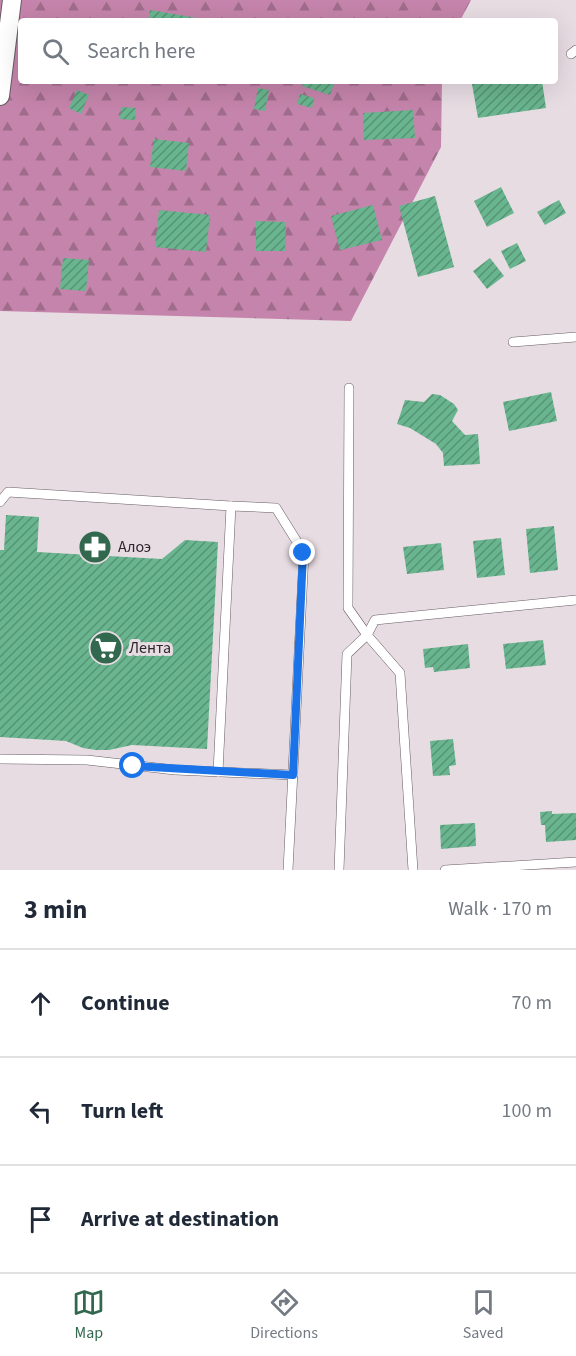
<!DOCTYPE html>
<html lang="en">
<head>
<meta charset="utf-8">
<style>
  body { margin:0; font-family:"Source Sans 3",sans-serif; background:#f2f2f3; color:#1f2937 }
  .stop { position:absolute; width:18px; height:18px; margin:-14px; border:4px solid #1a73e8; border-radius:50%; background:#fff }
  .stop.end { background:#1a73e8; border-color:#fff; box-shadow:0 2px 6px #0008 }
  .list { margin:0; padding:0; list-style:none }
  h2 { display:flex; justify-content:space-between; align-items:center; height:78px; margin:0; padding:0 24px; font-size:26px }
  h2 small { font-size:20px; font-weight:400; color:#747a83 }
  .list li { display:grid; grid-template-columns:39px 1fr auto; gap:18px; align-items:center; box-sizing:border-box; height:108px; padding:0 24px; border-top:2px solid #e0e1e3 }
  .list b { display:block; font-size:22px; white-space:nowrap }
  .list em { font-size:20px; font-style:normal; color:#747a83 }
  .icon { flex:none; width:33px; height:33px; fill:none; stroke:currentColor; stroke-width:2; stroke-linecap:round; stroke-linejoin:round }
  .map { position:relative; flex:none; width:576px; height:870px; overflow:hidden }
  .search { position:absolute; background:#fff; box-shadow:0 6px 24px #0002; left:18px; right:18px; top:18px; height:66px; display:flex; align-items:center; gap:15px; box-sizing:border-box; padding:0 21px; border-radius:6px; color:#747a83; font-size:22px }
  .sheet { height:402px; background:#fff }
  nav { display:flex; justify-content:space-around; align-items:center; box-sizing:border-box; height:84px; border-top:2px solid #e0e1e3; background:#fff; font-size:16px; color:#747a83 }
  nav a { display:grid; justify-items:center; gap:3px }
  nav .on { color:#32684e }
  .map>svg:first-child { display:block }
  .forest { fill:url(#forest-firs) }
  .building { fill:url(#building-hatch) }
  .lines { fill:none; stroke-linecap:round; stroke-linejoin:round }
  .lane-casing { stroke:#675c62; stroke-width:10 }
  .street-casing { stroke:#675c62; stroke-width:20 }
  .lane { stroke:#fff; stroke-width:9 }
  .street { stroke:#fff; stroke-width:18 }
  .route { stroke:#1a73e8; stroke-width:8 }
  .labels { text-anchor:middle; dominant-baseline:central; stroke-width:6; stroke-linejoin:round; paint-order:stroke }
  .poi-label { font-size:16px; fill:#2c272a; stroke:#e8dce3; text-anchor:start }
</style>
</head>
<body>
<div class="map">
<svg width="576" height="870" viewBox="0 0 576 870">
  <defs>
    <pattern id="forest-firs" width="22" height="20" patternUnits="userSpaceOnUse" patternTransform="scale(1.5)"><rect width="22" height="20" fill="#c584ab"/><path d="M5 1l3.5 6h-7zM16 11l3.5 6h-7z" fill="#a06c8b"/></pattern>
    <pattern id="building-hatch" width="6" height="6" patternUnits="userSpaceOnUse" patternTransform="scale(1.5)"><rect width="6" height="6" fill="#69b58f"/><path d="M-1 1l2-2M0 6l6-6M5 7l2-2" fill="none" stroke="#579375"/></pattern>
  </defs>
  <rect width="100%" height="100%" fill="#e8dce3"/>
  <path class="forest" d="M0,0H471L460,21H21V81H442L441,147L351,321L0,311Z"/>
  <g class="building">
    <path d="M150,10L203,19V21H148Z"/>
    <path d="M304,81H335L330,95L302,86Z"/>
    <path d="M493,81H542L546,108L478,118L472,84Z"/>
    <path d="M258,88L269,90L265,111L254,109Z"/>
    <path d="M77,90L89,95L81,114L69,108Z"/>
    <path d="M300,94L314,98L312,108L297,104Z"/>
    <path d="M121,107L136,108L135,120L120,119Z"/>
    <path d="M413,110L415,138L364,140L363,113Z"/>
    <path d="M154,139L189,143L186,171L150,167Z"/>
    <path d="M501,187L514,213L487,227L474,201Z"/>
    <path d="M435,196L454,267L418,277L399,206Z"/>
    <path d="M559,200L566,213L545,225L537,212Z"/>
    <path d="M373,205L382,240L340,250L331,216Z"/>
    <path d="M159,210L210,215L206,252L155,247Z"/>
    <path d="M256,221L286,222L285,251H256Z"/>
    <path d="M517,243L526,261L510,269L501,251Z"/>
    <path d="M63,258L89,260L86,291L60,289Z"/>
    <path d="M490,258L504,276L487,289L473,271Z"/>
    <path d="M551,392L557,421L509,431L503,402Z"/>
    <path d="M432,394L440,395L454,404L458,410L452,421L465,435L478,434L480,464L444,466L443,453L436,444L410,428L397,424L405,400L424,402Z"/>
    <path d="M6,515L39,517L37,552L162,559L185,540L218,542L207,749L132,745L109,750H96L83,748L66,741L0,737V550H4Z"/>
    <path d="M554,526L558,570L530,573L526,529Z"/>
    <path d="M501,538L505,575L477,578L473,541Z"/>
    <path d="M441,543L444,570L407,574L403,547Z"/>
    <path d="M543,640L546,665L506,669L503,644Z"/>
    <path d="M468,644L470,668L434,672L433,667L425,668L423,649Z"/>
    <path d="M453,739L456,765L449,766L450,775L433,776L430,741Z"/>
    <path d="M552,811V814L576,813V840L546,842L545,825H541L540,812Z"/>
    <path d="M475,823L476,846L441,849L440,825Z"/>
  </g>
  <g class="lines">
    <defs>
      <g id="lane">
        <path d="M571,54L576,50"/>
        <path d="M513,342L576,337"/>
        <path d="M0,502L8,492L231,506"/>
        <path d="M0,759L87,760L175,770L293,775"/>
        <path d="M218,772L231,506L276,508L304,553L288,870"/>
        <path d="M339,870L347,654L367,635L348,608L349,388"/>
        <path d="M413,870L400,673L367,635L375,620L576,600"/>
        <path d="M445,870L576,862"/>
      </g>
      <path id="street" d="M0,96L12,0"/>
    </defs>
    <use href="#lane" class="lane-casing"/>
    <use href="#street" class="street-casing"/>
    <use href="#lane" class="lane"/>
    <use href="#street" class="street"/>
  </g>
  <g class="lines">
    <path class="route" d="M133,766L293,775L303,553"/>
  </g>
  <defs>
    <symbol id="pharmacy-disc" viewBox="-11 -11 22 22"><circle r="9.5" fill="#32684e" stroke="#e8dce3"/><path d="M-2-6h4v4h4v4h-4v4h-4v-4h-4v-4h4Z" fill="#fff"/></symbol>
    <symbol id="supermarket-disc" viewBox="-11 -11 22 22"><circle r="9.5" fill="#32684e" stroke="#e8dce3"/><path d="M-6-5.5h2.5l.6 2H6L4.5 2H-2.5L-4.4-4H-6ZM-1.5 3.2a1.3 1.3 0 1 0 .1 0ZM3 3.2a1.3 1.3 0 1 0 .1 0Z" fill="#fff"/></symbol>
  </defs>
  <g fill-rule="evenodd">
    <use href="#pharmacy-disc" x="76" y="528" width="38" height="38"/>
    <use href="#supermarket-disc" x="87" y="629" width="38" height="38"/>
  </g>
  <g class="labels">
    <g class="poi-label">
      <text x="118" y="547">Алоэ</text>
      <text x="129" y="648">Лента</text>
    </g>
  </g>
</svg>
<div class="stop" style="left:133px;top:766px"></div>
<div class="stop end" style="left:303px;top:553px"></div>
<div class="search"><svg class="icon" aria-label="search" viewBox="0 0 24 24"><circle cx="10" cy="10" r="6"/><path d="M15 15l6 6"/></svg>Search here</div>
</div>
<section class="sheet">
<h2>3 min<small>Walk · 170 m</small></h2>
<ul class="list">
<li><svg class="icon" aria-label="ahead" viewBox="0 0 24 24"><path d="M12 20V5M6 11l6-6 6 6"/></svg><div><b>Continue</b></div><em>70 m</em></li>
<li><svg class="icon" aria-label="left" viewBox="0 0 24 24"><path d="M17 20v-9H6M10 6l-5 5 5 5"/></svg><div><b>Turn left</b></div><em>100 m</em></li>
<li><svg class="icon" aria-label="arrive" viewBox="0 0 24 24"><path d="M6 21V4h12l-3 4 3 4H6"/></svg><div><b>Arrive at destination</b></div></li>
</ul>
</section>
<nav>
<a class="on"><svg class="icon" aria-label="map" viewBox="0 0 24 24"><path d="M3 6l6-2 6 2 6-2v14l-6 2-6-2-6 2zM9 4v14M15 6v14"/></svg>Map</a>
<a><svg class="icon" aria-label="directions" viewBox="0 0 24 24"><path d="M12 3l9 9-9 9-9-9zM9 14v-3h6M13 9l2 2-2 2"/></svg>Directions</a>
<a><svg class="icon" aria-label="saved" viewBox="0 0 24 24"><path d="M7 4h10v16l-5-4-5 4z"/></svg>Saved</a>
</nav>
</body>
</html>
